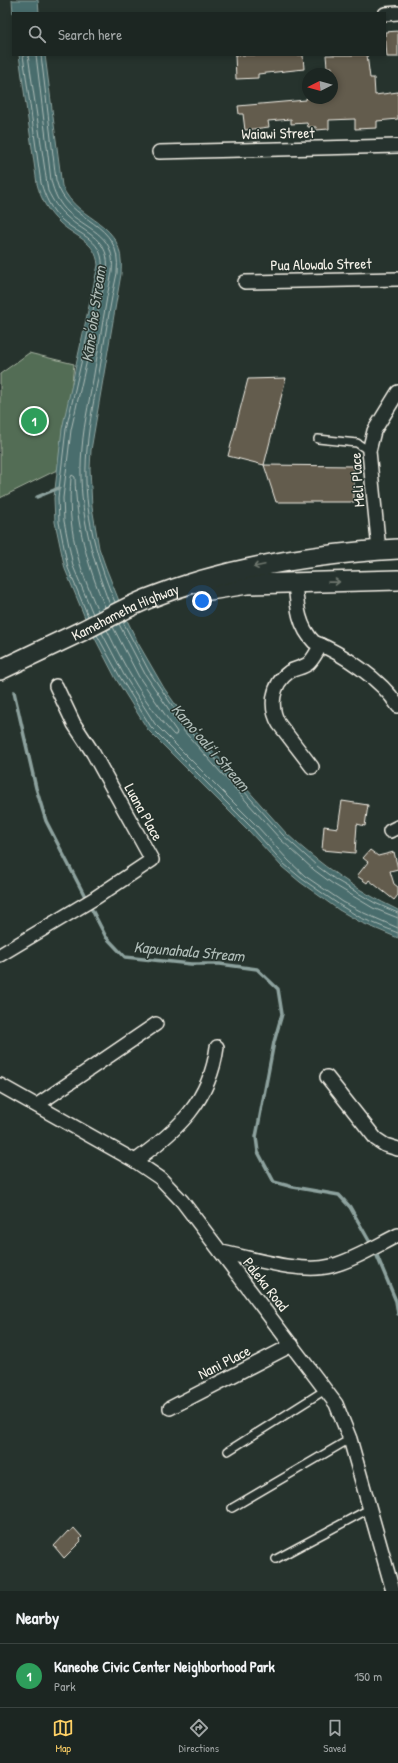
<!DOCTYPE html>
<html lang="en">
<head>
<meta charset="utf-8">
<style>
  body { margin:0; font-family:"Patrick Hand",sans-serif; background:#252e2a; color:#f1f3f6 }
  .compass { position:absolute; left:302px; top:68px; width:36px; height:36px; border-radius:50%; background:#1c2622; box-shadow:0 2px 6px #0003; rotate:264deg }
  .you { position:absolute; left:202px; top:601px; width:14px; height:14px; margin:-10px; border:3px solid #fff; border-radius:50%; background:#1a73e8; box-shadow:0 0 0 6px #1a73e833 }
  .badge { display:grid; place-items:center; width:26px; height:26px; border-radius:50%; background:#ffd166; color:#fff; font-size:13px; font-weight:700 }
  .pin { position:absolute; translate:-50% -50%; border:2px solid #fff; box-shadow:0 1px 4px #0006 }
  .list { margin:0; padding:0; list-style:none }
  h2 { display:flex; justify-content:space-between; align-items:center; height:52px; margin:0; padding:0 16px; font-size:17px }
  h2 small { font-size:13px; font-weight:400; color:#a0a5a5 }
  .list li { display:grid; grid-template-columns:26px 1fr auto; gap:12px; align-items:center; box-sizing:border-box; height:64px; padding:0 16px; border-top:1px solid #3a4340 }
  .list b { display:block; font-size:15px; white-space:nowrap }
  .list p { margin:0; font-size:13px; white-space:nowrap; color:#a0a5a5 }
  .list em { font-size:13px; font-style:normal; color:#a0a5a5 }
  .icon { flex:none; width:22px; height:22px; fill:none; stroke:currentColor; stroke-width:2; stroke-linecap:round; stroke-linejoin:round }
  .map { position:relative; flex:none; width:398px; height:1591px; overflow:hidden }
  .search { position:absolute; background:#1c2622; box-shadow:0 2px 6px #0003; left:12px; right:12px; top:12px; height:44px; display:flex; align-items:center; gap:10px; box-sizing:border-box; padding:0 14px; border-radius:0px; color:#a0a5a5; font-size:15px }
  .sheet { height:116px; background:#1c2622 }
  nav { display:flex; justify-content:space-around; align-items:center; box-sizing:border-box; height:56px; border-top:1px solid #3a4340; background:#1c2622; font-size:11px; color:#a0a5a5 }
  nav a { display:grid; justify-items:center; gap:2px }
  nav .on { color:#ffd166 }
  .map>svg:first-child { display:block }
  .green { fill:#526d54; stroke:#a3af9e }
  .water { fill:#486d6d; stroke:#8da29e }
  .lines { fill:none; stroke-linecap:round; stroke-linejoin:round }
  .shore { stroke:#afbcb7; stroke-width:1 }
  .stream { stroke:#8da29e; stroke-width:3.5 }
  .building { fill:#645c4d; stroke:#f4f1e8 }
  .lane-casing { stroke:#f4f1e8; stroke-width:10 }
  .street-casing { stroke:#f4f1e8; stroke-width:16 }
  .secondary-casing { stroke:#f4f1e8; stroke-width:22 }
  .lane { stroke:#26332d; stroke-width:7 }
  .street { stroke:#26332d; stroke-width:13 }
  .secondary { stroke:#26332d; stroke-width:19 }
  .oneway { stroke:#6e766e }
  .labels { text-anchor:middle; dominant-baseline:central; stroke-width:3; stroke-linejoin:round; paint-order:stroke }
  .street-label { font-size:15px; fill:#f4f1e8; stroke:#26332d }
  .water-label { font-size:16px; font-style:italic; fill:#afbcb7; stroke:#26332d }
</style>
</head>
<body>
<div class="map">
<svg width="398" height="1591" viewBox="0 0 398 1591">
  <rect width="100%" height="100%" fill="#26332d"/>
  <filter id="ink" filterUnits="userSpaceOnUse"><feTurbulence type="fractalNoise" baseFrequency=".025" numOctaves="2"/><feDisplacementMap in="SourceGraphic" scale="8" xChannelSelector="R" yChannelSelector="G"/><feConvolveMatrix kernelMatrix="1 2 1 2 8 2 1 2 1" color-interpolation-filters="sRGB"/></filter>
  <g filter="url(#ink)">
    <path class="green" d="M29,353L74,364L63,467L0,498V374Z"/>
    <g class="water">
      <path d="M12,0H38L39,13H13Z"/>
      <path d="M19,55H45L62,186C79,225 126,218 121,274L91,450L90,469L92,507L99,548L106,568L125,616L138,643L164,688L189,724L286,833C320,865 356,890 398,910V938L360,922L339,910L300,882L282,867L249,831L148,730L116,679L88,625L65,569L55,522L54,498L62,429L98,265C96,241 75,237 60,223C48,212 41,199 37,184Z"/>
    </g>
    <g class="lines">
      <g class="shore">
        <path d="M23,55L41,183C45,197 51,210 62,220C81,237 105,239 102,271L66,429L58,498L59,522L68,568L88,616"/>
        <path d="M28,55L48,191C53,201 58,209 66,216C86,235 111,238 107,272L71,430L63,498L64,521L73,566L93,614"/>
        <path d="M36,55L51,180C54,193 59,204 69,213C92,232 116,236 112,272C105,303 101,336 95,368C91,394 84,421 82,448C77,503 90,554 110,605"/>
        <path d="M41,55L56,180C68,226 123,218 117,273C110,304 105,337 100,368C95,395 89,422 87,449C82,503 94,553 115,602"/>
        <path d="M98,611C77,563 67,529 71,477L72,475L75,477C76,523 87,565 105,607"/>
        <path d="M123,622L149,671L186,726L283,835L317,866L336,880L375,903L398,913"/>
        <path d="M119,624L145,674L182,729L280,839L314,870L333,884L373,908L398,918"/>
        <path d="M107,630C125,667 145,705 174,735H176L177,732L139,677L113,627"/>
        <path d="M102,633L124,675L155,724L256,825L288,860L305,876L343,902L364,913L398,928"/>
        <path d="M97,635L120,677L151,727L252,828L284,864L302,879L341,906L361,918L398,933"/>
      </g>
      <g class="stream">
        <path d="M37,497L59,488"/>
        <path d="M14,692L36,788L46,821L106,937L125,957L191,964H220L257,969L278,989L282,1014L274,1042L256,1137L258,1152L274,1182L293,1187L339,1195L350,1207L372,1246"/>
        <path d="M375,1251L396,1301L398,1314"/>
      </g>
    </g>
    <g class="building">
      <path d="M398,31V57H387L385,32Z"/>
      <path d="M235,55H303L304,69L258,74V78L236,79Z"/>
      <path d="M326,55H367L370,78H374L375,95L398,92V119L377,121V128L355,129V119L329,120V129L316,130V127H308L307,123L291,124V119L268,121L269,127L245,130L243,114H239L238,106L306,100V98H332V67H327Z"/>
      <path d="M286,378L264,465L228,456L248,379Z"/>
      <path d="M264,465L354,466V502H276Z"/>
      <path d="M342,801L368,805L365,826L357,824L355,853L322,850L324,826L338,828Z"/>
      <path d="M370,850L378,856L394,852L398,869L390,871L394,884L398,887V895L394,900L369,880L367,883L357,876L368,862L363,858Z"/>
      <path d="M74,1528L82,1537L80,1539L81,1541L64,1558L54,1546L68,1531L69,1532Z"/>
    </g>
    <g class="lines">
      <defs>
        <g id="lane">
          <path d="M318,439L357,443L369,451"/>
          <path d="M228,1451L325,1390"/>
          <path d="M232,1508L350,1439"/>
          <path d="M276,1559L369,1509"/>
        </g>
        <g id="street">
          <path d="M385,14L398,13"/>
          <path d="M159,152L398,146"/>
          <path d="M245,282L398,279"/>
          <path d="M379,550L369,451L374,431L398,392"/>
          <path d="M295,583C297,605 298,626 314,642C342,653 382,680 398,706"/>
          <path d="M312,767L279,724C269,707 272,684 289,672C295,668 303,668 309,663C314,658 317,651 321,645"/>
          <path d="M390,831L398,827"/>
          <path d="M0,955L95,898L152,860L93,753L74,724L56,686"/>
          <path d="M327,1077L376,1139L385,1145L398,1149"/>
          <path d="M0,1085L135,1161L160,1178L182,1201L336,1404L350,1439L393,1591"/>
          <path d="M37,1105L156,1024"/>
          <path d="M135,1161C178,1130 210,1101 217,1047"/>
          <path d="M221,1252C252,1258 300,1274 331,1266C354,1260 376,1246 398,1235"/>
          <path d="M170,1408L292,1345"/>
        </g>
        <g id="secondary">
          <path d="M210,590L247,584L398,580"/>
          <path id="s1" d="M0,670C27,657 55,644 82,631C104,620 125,608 147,599C227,567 313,554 398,549"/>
        </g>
      </defs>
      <use href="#lane" class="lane-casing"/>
      <use href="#street" class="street-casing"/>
      <use href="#secondary" class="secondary-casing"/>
      <use href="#lane" class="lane"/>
      <use href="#street" class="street"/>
      <use href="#secondary" class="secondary"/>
    </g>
    <defs><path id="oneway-shaft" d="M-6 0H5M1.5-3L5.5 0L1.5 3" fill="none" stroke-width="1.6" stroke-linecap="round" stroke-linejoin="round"/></defs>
    <g class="oneway">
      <use href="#oneway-shaft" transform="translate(259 566) rotate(168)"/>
      <use href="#oneway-shaft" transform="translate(334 582) rotate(-1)"/>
    </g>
  </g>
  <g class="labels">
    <g class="street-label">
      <text transform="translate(278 133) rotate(-1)">Waiawi Street</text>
      <text transform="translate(321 264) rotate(-1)">Pua Alowalo Street</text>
      <text transform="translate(357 480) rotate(-94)">Meli Place</text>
      <text stroke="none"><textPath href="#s1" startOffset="138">Kamehameha Highway</textPath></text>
      <text transform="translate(144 812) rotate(61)">Luana Place</text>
      <text transform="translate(266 1284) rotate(52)">Paleka Road</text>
      <text transform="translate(224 1362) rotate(-27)">Nani Place</text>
    </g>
    <g class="water-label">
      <text transform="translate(93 314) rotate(-82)">Kāne'ohe Stream</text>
      <text transform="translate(211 747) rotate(49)">Kamoʻoaliʻi Stream</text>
      <text transform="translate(189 951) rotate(5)">Kapunahala Stream</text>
    </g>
  </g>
</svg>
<svg class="compass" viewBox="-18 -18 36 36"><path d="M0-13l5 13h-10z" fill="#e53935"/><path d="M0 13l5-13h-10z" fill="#a0a5a5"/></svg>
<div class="you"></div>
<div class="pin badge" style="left:34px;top:421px;background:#2e9e5b">1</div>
<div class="search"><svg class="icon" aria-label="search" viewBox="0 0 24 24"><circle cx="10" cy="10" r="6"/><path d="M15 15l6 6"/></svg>Search here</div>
</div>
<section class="sheet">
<h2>Nearby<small></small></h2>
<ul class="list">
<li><span class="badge" style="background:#2e9e5b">1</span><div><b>Kaneohe Civic Center Neighborhood Park</b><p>Park</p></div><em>150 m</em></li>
</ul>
</section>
<nav>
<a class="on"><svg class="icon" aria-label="map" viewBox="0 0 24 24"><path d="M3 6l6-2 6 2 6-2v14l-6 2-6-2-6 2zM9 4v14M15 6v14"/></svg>Map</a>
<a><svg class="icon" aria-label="directions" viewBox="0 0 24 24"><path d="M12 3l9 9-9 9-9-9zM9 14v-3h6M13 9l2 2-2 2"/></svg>Directions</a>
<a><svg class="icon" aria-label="saved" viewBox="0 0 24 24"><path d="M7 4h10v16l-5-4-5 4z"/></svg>Saved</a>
</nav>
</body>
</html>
